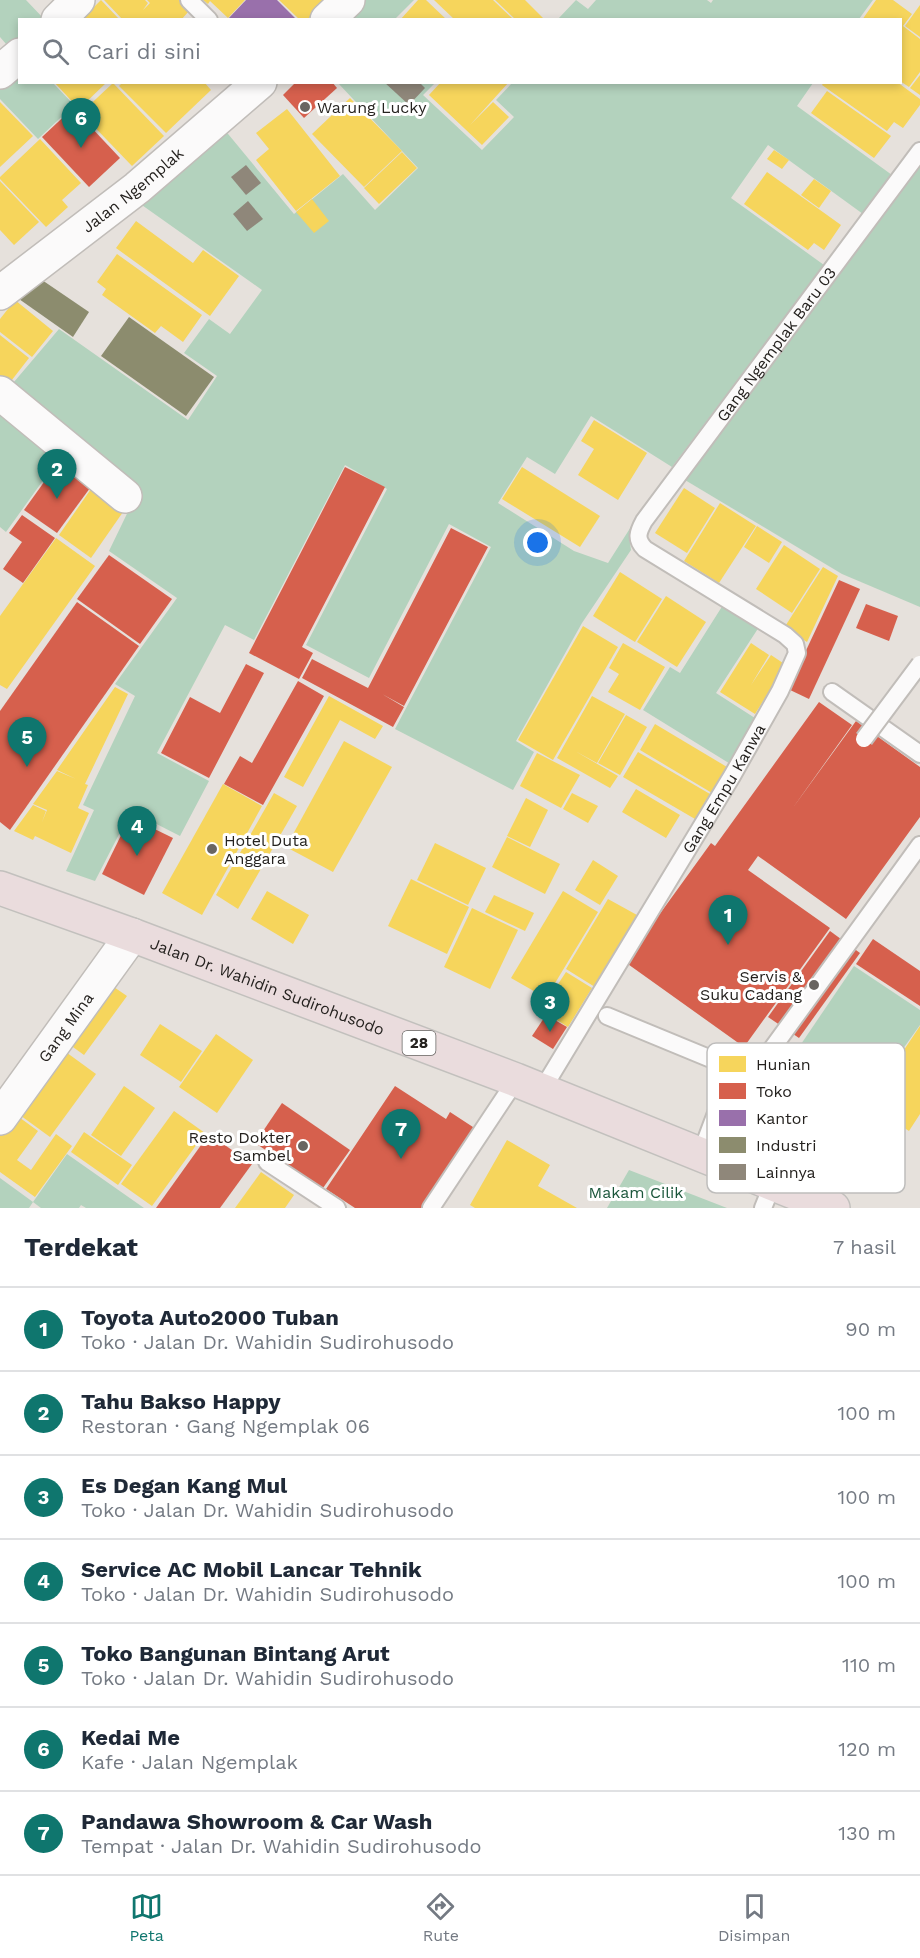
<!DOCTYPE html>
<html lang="id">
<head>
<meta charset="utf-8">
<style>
  body { margin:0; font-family:"Work Sans",sans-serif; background:#f2f2f3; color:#1f2937 }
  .you { position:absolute; left:538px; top:543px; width:21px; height:21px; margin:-15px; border:4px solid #fff; border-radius:50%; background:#1a73e8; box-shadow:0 0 0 9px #1a73e833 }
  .badge { display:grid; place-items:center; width:39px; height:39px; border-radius:50%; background:#0f766e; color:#fff; font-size:20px; font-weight:700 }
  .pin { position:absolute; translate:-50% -50px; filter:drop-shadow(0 2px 3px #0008) }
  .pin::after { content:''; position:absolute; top:32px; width:21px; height:18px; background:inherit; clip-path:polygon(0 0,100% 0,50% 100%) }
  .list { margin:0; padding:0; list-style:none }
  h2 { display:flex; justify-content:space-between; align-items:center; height:78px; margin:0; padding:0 24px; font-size:26px }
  h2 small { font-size:20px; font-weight:400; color:#747a83 }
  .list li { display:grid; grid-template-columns:39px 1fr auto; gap:18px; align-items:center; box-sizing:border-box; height:84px; padding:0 24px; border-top:2px solid #e0e1e3 }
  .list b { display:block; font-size:22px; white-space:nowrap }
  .list p { margin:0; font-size:20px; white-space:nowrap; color:#747a83 }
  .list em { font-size:20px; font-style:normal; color:#747a83 }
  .icon { flex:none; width:33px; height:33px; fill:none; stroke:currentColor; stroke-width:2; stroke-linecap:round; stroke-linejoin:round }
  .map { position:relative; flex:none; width:920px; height:1208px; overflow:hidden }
  .search { position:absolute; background:#fff; box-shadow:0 3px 9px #0003; left:18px; right:18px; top:18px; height:66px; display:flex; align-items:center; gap:15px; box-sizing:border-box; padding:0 21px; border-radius:0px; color:#747a83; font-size:22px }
  .sheet { height:666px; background:#fff }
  nav { display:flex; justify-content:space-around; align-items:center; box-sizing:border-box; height:84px; border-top:2px solid #e0e1e3; background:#fff; font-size:16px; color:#747a83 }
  nav a { display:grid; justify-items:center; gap:3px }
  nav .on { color:#0f766e }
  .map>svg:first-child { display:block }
  .green { fill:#b3d2bd }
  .homes { fill:#f6d55c }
  .shops { fill:#d6604d }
  .offices { fill:#9970ab }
  .industry { fill:#8c8c6e }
  .building { fill:#8f877a }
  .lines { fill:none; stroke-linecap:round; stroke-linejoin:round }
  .lane-casing { stroke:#c1bdb9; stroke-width:20 }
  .street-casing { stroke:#c1bdb9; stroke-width:36 }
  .highway-casing { stroke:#c2c0bd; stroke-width:36 }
  .lane { stroke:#fbfafa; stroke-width:16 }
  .street { stroke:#fbfafa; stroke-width:33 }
  .highway { stroke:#eadcdd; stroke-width:33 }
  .lane-bridge-casing { stroke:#c1bdb9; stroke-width:20; stroke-linecap:butt }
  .lane-bridge { stroke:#fbfafa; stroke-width:16 }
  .poi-dot { fill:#696561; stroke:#fff; stroke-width:2 }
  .labels { text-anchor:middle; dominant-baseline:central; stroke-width:6; stroke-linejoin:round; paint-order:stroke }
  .shield { fill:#fff; stroke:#666462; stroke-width:1.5 }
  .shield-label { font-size:15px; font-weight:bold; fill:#25221f }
  .poi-label { font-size:16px; fill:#25221f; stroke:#fff; text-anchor:start }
  .street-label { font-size:16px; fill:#25221f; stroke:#fff }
  .park-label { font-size:16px; fill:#1b563b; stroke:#fff }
  .key { fill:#fff; stroke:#bebdbc; stroke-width:1.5 }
  .key-label { font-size:16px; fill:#25221f }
</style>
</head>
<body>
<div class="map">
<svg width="920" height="1208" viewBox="0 0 920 1208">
  <rect width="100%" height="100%" fill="#e6e1dc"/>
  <g class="green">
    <path d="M0,0H26L44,19L20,20L19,46L13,52L0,37Z"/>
    <path d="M364,0H414L395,19L344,20Z"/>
    <path d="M576,0L588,9L596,0H707L711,3L713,0H873L859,19H558Z"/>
    <path d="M19,70L20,82L53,83L74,105L38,139L0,99V88Z"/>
    <path d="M338,83H435L423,95L482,150L514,117L496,100L512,83H813L797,106L892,175L863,214L768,145L731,198L824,265L672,467L591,416L555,474L527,457L498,503L574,551L608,563L634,522L629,536L631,550L582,623L516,741L534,752L513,790L395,729L491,547L449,524L369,678L306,645L387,489L345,465L254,640L225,625L157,753L209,781L180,836L131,811L95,881L66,871L94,810L83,805L135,696L115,684L177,598L109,551L137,493L8,389L59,329L188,420L217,376L184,353L209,319L230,334L262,290L139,203L224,129L294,214L343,174L375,210L418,168Z"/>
    <path d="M920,167V607L842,574L685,480Z"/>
    <path d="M0,403L62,454L6,532L0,527Z"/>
    <path d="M723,605L759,627L716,693L758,720L732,765L643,710L670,667L680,673Z"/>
    <path d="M854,966L920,1010V1025L865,1102L795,1053Z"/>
    <path d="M67,1154L144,1208H86L81,1205L79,1208H41L33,1202L29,1208H0V1178L33,1202Z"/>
    <path d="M629,1170L727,1208H607Z"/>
  </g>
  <g class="homes">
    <path d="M101,0L120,20H81Z"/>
    <path d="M104,0H145L148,3L143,10L150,3L147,0H179L189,11L181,20H123Z"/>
    <path d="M203,0H245L228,18L210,1L208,4Z"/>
    <path d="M279,0H325L307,20H300Z"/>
    <path d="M418,0H426L447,20H400Z"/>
    <path d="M434,0H493L514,20H455Z"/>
    <path d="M495,0H525L545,20H516Z"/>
    <path d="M876,0H893L912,14L903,26L920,39V72L909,87L900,81V20H862Z"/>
    <path d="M920,5V37L905,26Z"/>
    <path d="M920,75V95L910,88Z"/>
    <path d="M54,82H107L79,109Z"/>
    <path d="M123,82H204L211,90L166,133L119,86Z"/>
    <path d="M441,82H509L470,125L493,102L509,117L482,145L429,95Z"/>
    <path d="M824,82H897L920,99V105L903,128L894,122L887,131L822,85Z"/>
    <path d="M113,83L164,136L132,166L81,113Z"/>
    <path d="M827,91L891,136L874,158L811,113Z"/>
    <path d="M350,98L402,151L364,187L312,134Z"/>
    <path d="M0,102L33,136L0,167Z"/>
    <path d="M287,109L340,176L296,211L256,160L269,149L256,133Z"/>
    <path d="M40,139L81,183L62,200L68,207L46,227L0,179V177Z"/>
    <path d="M774,150L789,160L782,169L767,159Z"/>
    <path d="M402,152L417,168L379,204L364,188Z"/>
    <path d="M767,172L841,225L824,250L814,243L808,250L744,204Z"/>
    <path d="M814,179L831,191L819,208L801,195Z"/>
    <path d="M0,181L39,222L14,245L0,230Z"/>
    <path d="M312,199L329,221L314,233L296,212Z"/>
    <path d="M136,221L193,263L203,250L239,276L210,316L116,248Z"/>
    <path d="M117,254L202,315L183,342L161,326L155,333L102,295L106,289L97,282Z"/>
    <path d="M15,300L53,331L32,357L0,332V319Z"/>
    <path d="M0,335L29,358L8,385L0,378Z"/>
    <path d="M594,420L647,453L618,500L578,475L594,449L581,441Z"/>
    <path d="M522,467L600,516L580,547L502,499Z"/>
    <path d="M684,488L715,508L687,553L655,533Z"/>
    <path d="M91,489L123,512L91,558L59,535Z"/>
    <path d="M720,503L756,526L719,583L684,561Z"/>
    <path d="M757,526L782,542L769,563L744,547Z"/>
    <path d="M56,538L95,566L7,689L0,685V616Z"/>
    <path d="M784,545L820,569L792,613L756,589Z"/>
    <path d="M823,567L838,576L807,642L784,628Z"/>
    <path d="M620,572L662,599L635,642L593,616Z"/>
    <path d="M666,596L706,622L677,667L637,642Z"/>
    <path d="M583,626L618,647L553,760L518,740Z"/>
    <path d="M623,643L665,667L640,710L608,692L619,674L609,668Z"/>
    <path d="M751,643L769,655L751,685L771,655L786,665L755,714L720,692Z"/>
    <path d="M115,687L128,694L85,784L88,785L78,808L89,813L71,853L35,836L33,840L14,831L33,805L46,811L42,822L47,810L33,804L57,771L76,779L57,770Z"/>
    <path d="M329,696L383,726L375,739L340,720L303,787L284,777Z"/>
    <path d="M592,696L625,714L597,763L575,751L618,776L610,788L557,758Z"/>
    <path d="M626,715L647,727L620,775L598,763Z"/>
    <path d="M655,724L727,767L712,793L640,750Z"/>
    <path d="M344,741L392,767L333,872L286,847Z"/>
    <path d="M638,752L710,794L695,819L623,777Z"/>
    <path d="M537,753L580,775L561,808L520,786Z"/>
    <path d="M223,784L262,806L202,915L162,893Z"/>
    <path d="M636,789L680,815L666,838L622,812Z"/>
    <path d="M274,793L297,806L238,909L216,895Z"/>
    <path d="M572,793L598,806L588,823L563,809Z"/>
    <path d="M526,798L548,810L530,847L507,836Z"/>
    <path d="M507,837L560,864L545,894L492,867Z"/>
    <path d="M435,843L486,868L468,905L417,880Z"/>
    <path d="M593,860L618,876L600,905L575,890Z"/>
    <path d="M411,879L469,907L447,954L388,926Z"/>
    <path d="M267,891L309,915L293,944L251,919Z"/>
    <path d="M563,891L598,912L546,998L511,978Z"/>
    <path d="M494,895L534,913L525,931L485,912Z"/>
    <path d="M608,899L637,915L595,987L566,969Z"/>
    <path d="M472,908L518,930L490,989L444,967Z"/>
    <path d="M566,972L592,988L568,1027L541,1010Z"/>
    <path d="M108,983L127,996L84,1055L66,1042Z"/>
    <path d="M160,1024L202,1051L181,1082L140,1055Z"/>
    <path d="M920,1026V1114L909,1131L892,1120L881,1137L857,1120Z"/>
    <path d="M216,1034L253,1060L217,1113L179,1087Z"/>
    <path d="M59,1047L96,1074L50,1137L13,1110Z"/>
    <path d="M124,1086L155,1108L121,1156L91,1135Z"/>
    <path d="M174,1111L205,1133L152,1206L121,1184Z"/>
    <path d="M12,1112L38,1131L17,1160L31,1170L56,1134L72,1146L35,1197L0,1172V1128Z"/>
    <path d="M84,1132L132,1165L118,1185L71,1152Z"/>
    <path d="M507,1140L550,1165L538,1186L577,1208H475L470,1205Z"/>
    <path d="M261,1172L294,1195L285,1208H235Z"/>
  </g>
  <g class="shops">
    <path d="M296,82H332L337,88L304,118L283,95Z"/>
    <path d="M73,108L120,158L89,187L42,137Z"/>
    <path d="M57,464L90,488L57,533L24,510Z"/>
    <path d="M345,467L385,487L302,647L313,653L299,679L249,653Z"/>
    <path d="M22,515L55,538L23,583L3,569L22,542L9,533Z"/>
    <path d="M451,528L488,547L404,706L382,694L404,707L393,727L302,678L312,659L368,688Z"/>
    <path d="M109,555L172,599L140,644L77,599Z"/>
    <path d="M839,580L860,589L809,699L788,689Z"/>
    <path d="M77,602L139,646L10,830L0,822V711Z"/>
    <path d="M866,604L898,616L889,641L856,628Z"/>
    <path d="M246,664L264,673L209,778L161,753L190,697L220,713Z"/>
    <path d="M298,681L324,696L263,805L224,784L240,756L252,763Z"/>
    <path d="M819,702L852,725L792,809L856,721L920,767V817L846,919L758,856L748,870L830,928L744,1047L625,962L711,843L715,846Z"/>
    <path d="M130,817L173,838L144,895L102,874Z"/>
    <path d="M830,931L860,953L799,1038L768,1017Z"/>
    <path d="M873,939L920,971V1006L856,964Z"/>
    <path d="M546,1015L567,1027L553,1049L532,1036Z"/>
    <path d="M395,1086L446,1119L450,1112L476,1129L423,1208H355L326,1189Z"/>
    <path d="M282,1103L350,1150L323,1188L255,1143Z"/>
    <path d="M209,1134L252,1164L220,1208H156Z"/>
  </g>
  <path class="offices" d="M246,0H277L297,20H227Z"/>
  <g class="industry">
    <path d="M42,280L89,312L73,337L19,299Z"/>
    <path d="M129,317L214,377L186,416L101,356Z"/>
  </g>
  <g class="building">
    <path d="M384,82H419L425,88L409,105Z"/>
    <path d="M246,165L261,183L246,195L231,177Z"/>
    <path d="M248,201L263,219L247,231L233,214Z"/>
  </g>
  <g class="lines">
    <defs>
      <g id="lane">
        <path d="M189,0L209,20"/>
        <path d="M832,692L920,754"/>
        <path d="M607,1016L733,1068C747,1073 753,1074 763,1061L920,845"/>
        <path id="s1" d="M542,1090L732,776L780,691L797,653L795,644L785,635L645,549C635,539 638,532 644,521L920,151"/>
        <path d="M701,1153L733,1068"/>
        <path d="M267,1162L337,1208"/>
        <path d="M431,1208L516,1080"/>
        <path d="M763,1208L773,1183"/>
      </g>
      <g id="street">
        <path d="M58,20L78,0"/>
        <path d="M327,20L348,0"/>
        <path d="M0,72L20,55"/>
        <path id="s2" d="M0,293L137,188L260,82"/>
        <path d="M0,393L125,496"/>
        <path id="s3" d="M0,1118L132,935"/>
      </g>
      <g id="highway">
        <path id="s4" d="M0,888L132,935L516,1080L833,1208"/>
      </g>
    </defs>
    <use href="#lane" class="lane-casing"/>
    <use href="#street" class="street-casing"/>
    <use href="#highway" class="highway-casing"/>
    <use href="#lane" class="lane"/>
    <use href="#street" class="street"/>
    <use href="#highway" class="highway"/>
    <defs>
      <path id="lane-bridge" d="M864,739L920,664"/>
    </defs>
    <use href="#lane-bridge" class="lane-bridge-casing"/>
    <use href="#lane-bridge" class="lane-bridge"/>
  </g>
  <g class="poi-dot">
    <circle cx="305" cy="107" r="6"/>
    <circle cx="212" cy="849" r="6"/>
    <circle cx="814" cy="985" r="6"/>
    <circle cx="303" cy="1146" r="6"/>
  </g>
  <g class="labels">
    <rect class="shield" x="402.5" y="1031" width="33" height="24" rx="4.5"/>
    <g class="shield-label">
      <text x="419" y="1043">28</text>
    </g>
    <g class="poi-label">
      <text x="317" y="107">Warung Lucky</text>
      <text x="224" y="840">Hotel Duta<tspan x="224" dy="18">Anggara</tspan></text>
      <text x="802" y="976" text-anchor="end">Servis &amp;<tspan x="802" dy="18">Suku Cadang</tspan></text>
      <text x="291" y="1137" text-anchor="end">Resto Dokter<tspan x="291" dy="18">Sambel</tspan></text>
    </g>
    <g class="street-label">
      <text stroke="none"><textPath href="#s2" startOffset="168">Jalan Ngemplak</textPath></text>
      <text stroke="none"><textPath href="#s1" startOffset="945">Gang Ngemplak Baru 03</textPath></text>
      <text stroke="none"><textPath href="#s1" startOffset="352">Gang Empu Kanwa</textPath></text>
      <text stroke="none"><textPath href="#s4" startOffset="285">Jalan Dr. Wahidin Sudirohusodo</textPath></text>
      <text stroke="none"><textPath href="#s3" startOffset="112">Gang Mina</textPath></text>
    </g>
    <g class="park-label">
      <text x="636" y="1192">Makam Cilik</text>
    </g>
  </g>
  <rect x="707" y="1043" width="198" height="150" rx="9" class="key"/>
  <rect x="719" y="1056" width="27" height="16" fill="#f6d55c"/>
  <rect x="719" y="1083" width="27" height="16" fill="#d6604d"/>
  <rect x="719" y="1110" width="27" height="16" fill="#9970ab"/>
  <rect x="719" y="1137" width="27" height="16" fill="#8c8c6e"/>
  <rect x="719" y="1164" width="27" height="16" fill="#8f877a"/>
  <g class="key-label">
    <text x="756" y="1070">Hunian</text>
    <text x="756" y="1097">Toko</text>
    <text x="756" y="1124">Kantor</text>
    <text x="756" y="1151">Industri</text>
    <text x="756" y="1178">Lainnya</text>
  </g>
</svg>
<div class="you"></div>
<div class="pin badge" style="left:728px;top:945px">1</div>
<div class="pin badge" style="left:57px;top:499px">2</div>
<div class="pin badge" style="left:550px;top:1032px">3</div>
<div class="pin badge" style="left:137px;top:856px">4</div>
<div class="pin badge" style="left:27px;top:767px">5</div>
<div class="pin badge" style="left:81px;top:148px">6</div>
<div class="pin badge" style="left:401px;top:1159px">7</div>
<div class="search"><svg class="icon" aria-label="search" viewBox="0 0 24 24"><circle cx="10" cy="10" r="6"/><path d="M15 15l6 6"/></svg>Cari di sini</div>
</div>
<section class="sheet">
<h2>Terdekat<small>7 hasil</small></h2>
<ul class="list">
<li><span class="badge">1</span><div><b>Toyota Auto2000 Tuban</b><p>Toko · Jalan Dr. Wahidin Sudirohusodo</p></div><em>90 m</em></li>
<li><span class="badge">2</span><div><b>Tahu Bakso Happy</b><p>Restoran · Gang Ngemplak 06</p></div><em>100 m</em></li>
<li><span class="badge">3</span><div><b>Es Degan Kang Mul</b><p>Toko · Jalan Dr. Wahidin Sudirohusodo</p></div><em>100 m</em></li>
<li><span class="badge">4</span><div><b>Service AC Mobil Lancar Tehnik</b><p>Toko · Jalan Dr. Wahidin Sudirohusodo</p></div><em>100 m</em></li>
<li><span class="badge">5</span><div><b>Toko Bangunan Bintang Arut</b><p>Toko · Jalan Dr. Wahidin Sudirohusodo</p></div><em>110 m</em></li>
<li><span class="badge">6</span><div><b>Kedai Me</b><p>Kafe · Jalan Ngemplak</p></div><em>120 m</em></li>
<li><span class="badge">7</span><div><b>Pandawa Showroom &amp; Car Wash</b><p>Tempat · Jalan Dr. Wahidin Sudirohusodo</p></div><em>130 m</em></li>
</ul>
</section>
<nav>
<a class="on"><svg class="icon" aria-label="map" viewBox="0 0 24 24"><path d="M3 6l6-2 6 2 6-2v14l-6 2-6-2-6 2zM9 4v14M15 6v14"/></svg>Peta</a>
<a><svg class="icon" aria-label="directions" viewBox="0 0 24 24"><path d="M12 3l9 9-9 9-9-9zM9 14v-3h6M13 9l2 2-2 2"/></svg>Rute</a>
<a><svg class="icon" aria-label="saved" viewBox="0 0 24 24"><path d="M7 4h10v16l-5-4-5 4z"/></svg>Disimpan</a>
</nav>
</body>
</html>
